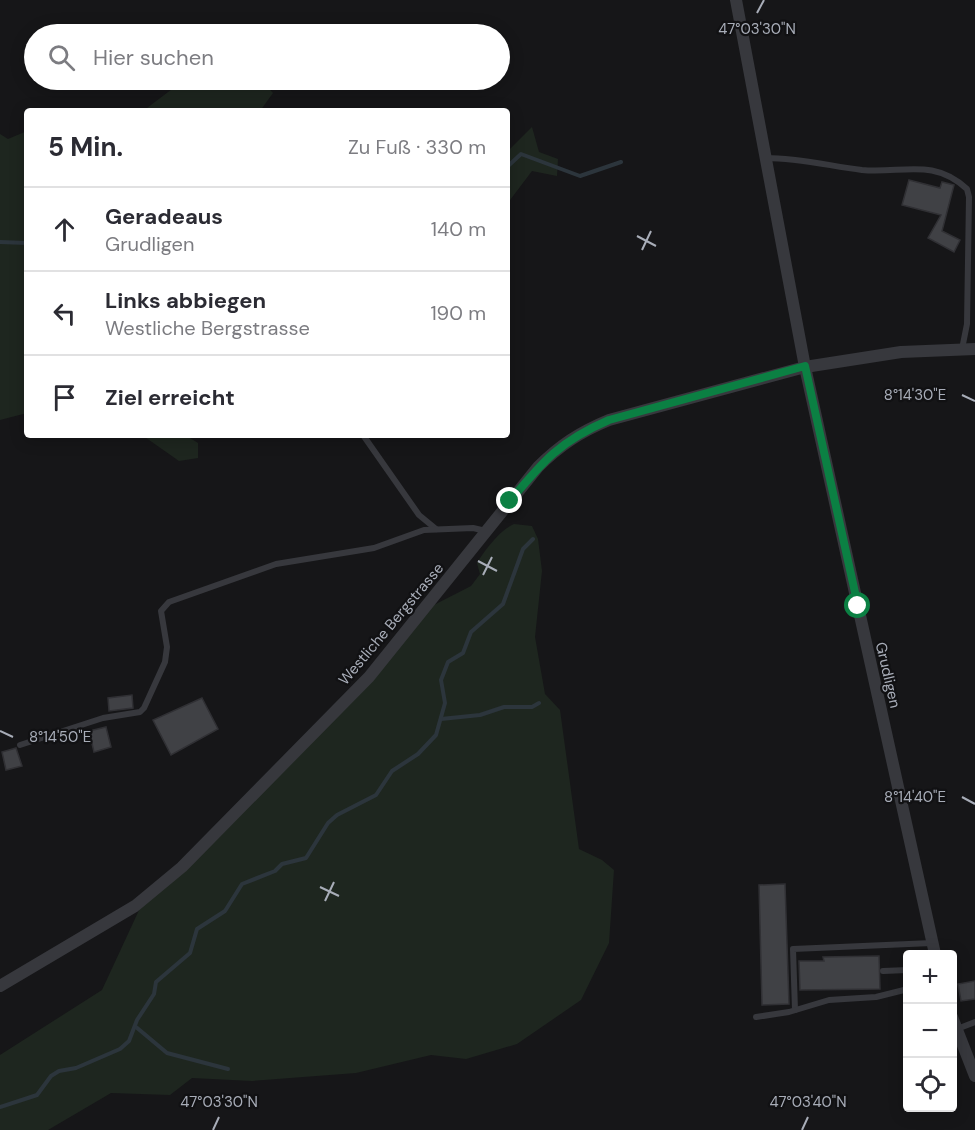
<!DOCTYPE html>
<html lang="de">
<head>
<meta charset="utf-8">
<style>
  body { margin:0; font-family:"DM Sans",sans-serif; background:#f7f7f7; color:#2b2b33 }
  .controls { position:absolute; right:18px; bottom:18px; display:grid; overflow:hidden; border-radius:6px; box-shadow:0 3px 15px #0003 }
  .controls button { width:54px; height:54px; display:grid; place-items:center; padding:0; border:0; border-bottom:2px solid #e1e1e2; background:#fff; color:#2b2b33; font:30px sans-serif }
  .stop { position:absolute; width:18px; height:18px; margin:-14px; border:4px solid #0b8043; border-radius:50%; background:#fff }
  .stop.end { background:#0b8043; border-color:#fff; box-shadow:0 2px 6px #0008 }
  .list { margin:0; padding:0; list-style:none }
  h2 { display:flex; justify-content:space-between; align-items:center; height:78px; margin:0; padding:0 24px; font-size:26px }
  h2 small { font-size:20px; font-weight:400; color:#7c7c81 }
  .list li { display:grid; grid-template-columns:39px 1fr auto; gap:18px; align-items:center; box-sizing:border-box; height:84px; padding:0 24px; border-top:2px solid #e1e1e2 }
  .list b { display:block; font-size:22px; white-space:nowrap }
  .list p { margin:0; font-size:20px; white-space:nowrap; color:#7c7c81 }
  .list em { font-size:20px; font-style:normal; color:#7c7c81 }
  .icon { flex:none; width:33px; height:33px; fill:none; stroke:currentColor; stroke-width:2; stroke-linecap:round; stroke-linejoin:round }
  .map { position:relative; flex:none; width:975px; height:1130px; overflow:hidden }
  .search { position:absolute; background:#fff; box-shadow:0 3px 15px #0003; left:24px; top:24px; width:486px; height:66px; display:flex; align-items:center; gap:15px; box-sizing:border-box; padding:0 21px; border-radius:33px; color:#7c7c81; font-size:22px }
  .panel { position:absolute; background:#fff; box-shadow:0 3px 15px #0003; left:24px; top:108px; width:486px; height:330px; border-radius:6px }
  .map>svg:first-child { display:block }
  .green { fill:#1e261f }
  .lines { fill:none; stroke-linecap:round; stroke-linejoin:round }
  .stream { stroke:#2c353c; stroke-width:4 }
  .building { fill:#404145; stroke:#303034; stroke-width:1.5 }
  .service { stroke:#37383d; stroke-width:6 }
  .minor { stroke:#37383d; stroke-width:12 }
  .route { stroke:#0b8043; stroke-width:8 }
  .ticks { fill:none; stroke:#a8adb8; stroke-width:2 }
  .labels { text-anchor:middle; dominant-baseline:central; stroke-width:4.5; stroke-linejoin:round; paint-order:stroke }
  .street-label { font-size:15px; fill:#a8adb8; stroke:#111113 }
  .ticks-label { font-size:15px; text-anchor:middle; fill:#a8adb8; stroke:#111113; stroke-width:4.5; stroke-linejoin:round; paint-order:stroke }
</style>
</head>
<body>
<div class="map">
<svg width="975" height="1130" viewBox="0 0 975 1130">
  <rect width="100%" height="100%" fill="#161618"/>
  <g class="green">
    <path d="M184,80H261L273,93L260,111H143Z"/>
    <path d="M532,127L539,152L558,159L557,176L532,171L507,204V152Z"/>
    <path d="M27,131V413L0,420V134L8,139Z"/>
    <path d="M142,435H185L198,443V458L179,461Z"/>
    <path d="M514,524L532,526L538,539L542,571L535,637L545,694L560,710L579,849L602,860L614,870L609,943L581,1000L517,1044L466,1059L431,1055L356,1073L252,1081L192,1078L170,1095L111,1093L48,1130H0V1055L102,990L140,908L430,607L471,586L480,574L477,563C485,550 500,530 514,524Z"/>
  </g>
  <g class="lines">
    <g class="stream">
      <path d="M507,167L521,154L580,176L621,162"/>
      <path d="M0,242L27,243"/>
      <path d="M441,719L480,715L504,707H532L539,703"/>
      <path d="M136,1027L167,1053L228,1069"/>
      <path d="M0,1107L37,1095L51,1076L59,1071L76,1068L120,1049L129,1041L137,1020L154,994L156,982L190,953L197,929L225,911L242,884L275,871L282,864L306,858L328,823L337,815L376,795L392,771L418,754L436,735L445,703L441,680L448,662L463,653L471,632L503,604L523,549L533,539"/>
    </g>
  </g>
  <g class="building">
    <path d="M909,180L940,188L942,182L954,185L942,231L960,240L954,252L928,238L941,215L902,205Z"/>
    <path d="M132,695L133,708L109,711L108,698Z"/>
    <path d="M202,698L218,729L171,755L153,720Z"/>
    <path d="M106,727L111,747L94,752L89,731Z"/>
    <path d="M16,748L22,766L6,770L2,752Z"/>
    <path d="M785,884L789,1004L762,1005L759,885Z"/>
    <path d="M879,956L880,989L800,990L799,961H824L823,957Z"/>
    <path d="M975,981V999L961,1001L958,984Z"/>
  </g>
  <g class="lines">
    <g class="service">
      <path d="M766,158C799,158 830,166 862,170C901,174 933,157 967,189L969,197L967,324L962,349"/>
      <path d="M363,435L419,515L436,529"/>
      <path d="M20,745L103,718L140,712L144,708L165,662L167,647L161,611L169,602L276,564L374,548L424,530L473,528L486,531"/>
      <path d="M883,971L908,970"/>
      <path d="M795,1010L793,949L932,943"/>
      <path d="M756,1017L789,1012L829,1000L876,997L908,989"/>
      <path d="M957,1029L975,1022"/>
    </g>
    <g class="minor">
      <path d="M736,0L805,367L935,954"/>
      <path d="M0,986L135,906L182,867L369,677L538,467C560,445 580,432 609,420L805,367L901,352L975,349"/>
      <path d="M952,1017L975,1076"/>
    </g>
  </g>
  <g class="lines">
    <path class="route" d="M510,501C543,461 560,441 609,420L805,366L858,606"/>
  </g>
  <path class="ticks" d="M757,13L764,0M637,236L656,246M642,250L651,231M962,395L975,401M478,561L497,571M483,575L492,557M0,731L13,737M962,797L975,804M320,887L339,896M325,901L334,882M213,1130L219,1117M802,1130L808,1117"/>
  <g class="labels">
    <g class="street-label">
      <text transform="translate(391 624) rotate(-50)">Westliche Bergstrasse</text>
      <text transform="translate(888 675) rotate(77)">Grudligen</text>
    </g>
  </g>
  <g class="ticks-label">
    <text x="757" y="34">47°03'30"N</text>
    <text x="915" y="400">8°14'30"E</text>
    <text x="60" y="742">8°14'50"E</text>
    <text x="915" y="802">8°14'40"E</text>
    <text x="219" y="1107">47°03'30"N</text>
    <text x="808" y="1107">47°03'40"N</text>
  </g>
</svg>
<div class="controls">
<button>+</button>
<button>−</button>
<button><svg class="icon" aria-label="locate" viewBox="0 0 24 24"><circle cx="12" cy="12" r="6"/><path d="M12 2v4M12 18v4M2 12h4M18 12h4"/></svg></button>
</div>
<div class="stop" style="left:858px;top:606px"></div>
<div class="stop end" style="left:510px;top:501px"></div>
<div class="search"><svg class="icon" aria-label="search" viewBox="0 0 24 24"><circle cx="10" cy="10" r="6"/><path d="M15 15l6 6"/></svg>Hier suchen</div>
<section class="panel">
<h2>5 Min.<small>Zu Fuß · 330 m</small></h2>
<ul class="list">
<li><svg class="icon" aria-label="ahead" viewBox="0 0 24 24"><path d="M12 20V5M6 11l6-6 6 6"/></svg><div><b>Geradeaus</b><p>Grudligen</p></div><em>140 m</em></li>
<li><svg class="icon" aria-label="left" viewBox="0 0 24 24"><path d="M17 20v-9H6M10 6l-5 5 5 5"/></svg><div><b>Links abbiegen</b><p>Westliche Bergstrasse</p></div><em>190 m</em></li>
<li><svg class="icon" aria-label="arrive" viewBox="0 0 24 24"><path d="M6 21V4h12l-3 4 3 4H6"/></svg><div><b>Ziel erreicht</b></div></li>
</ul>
</section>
</div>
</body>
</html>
